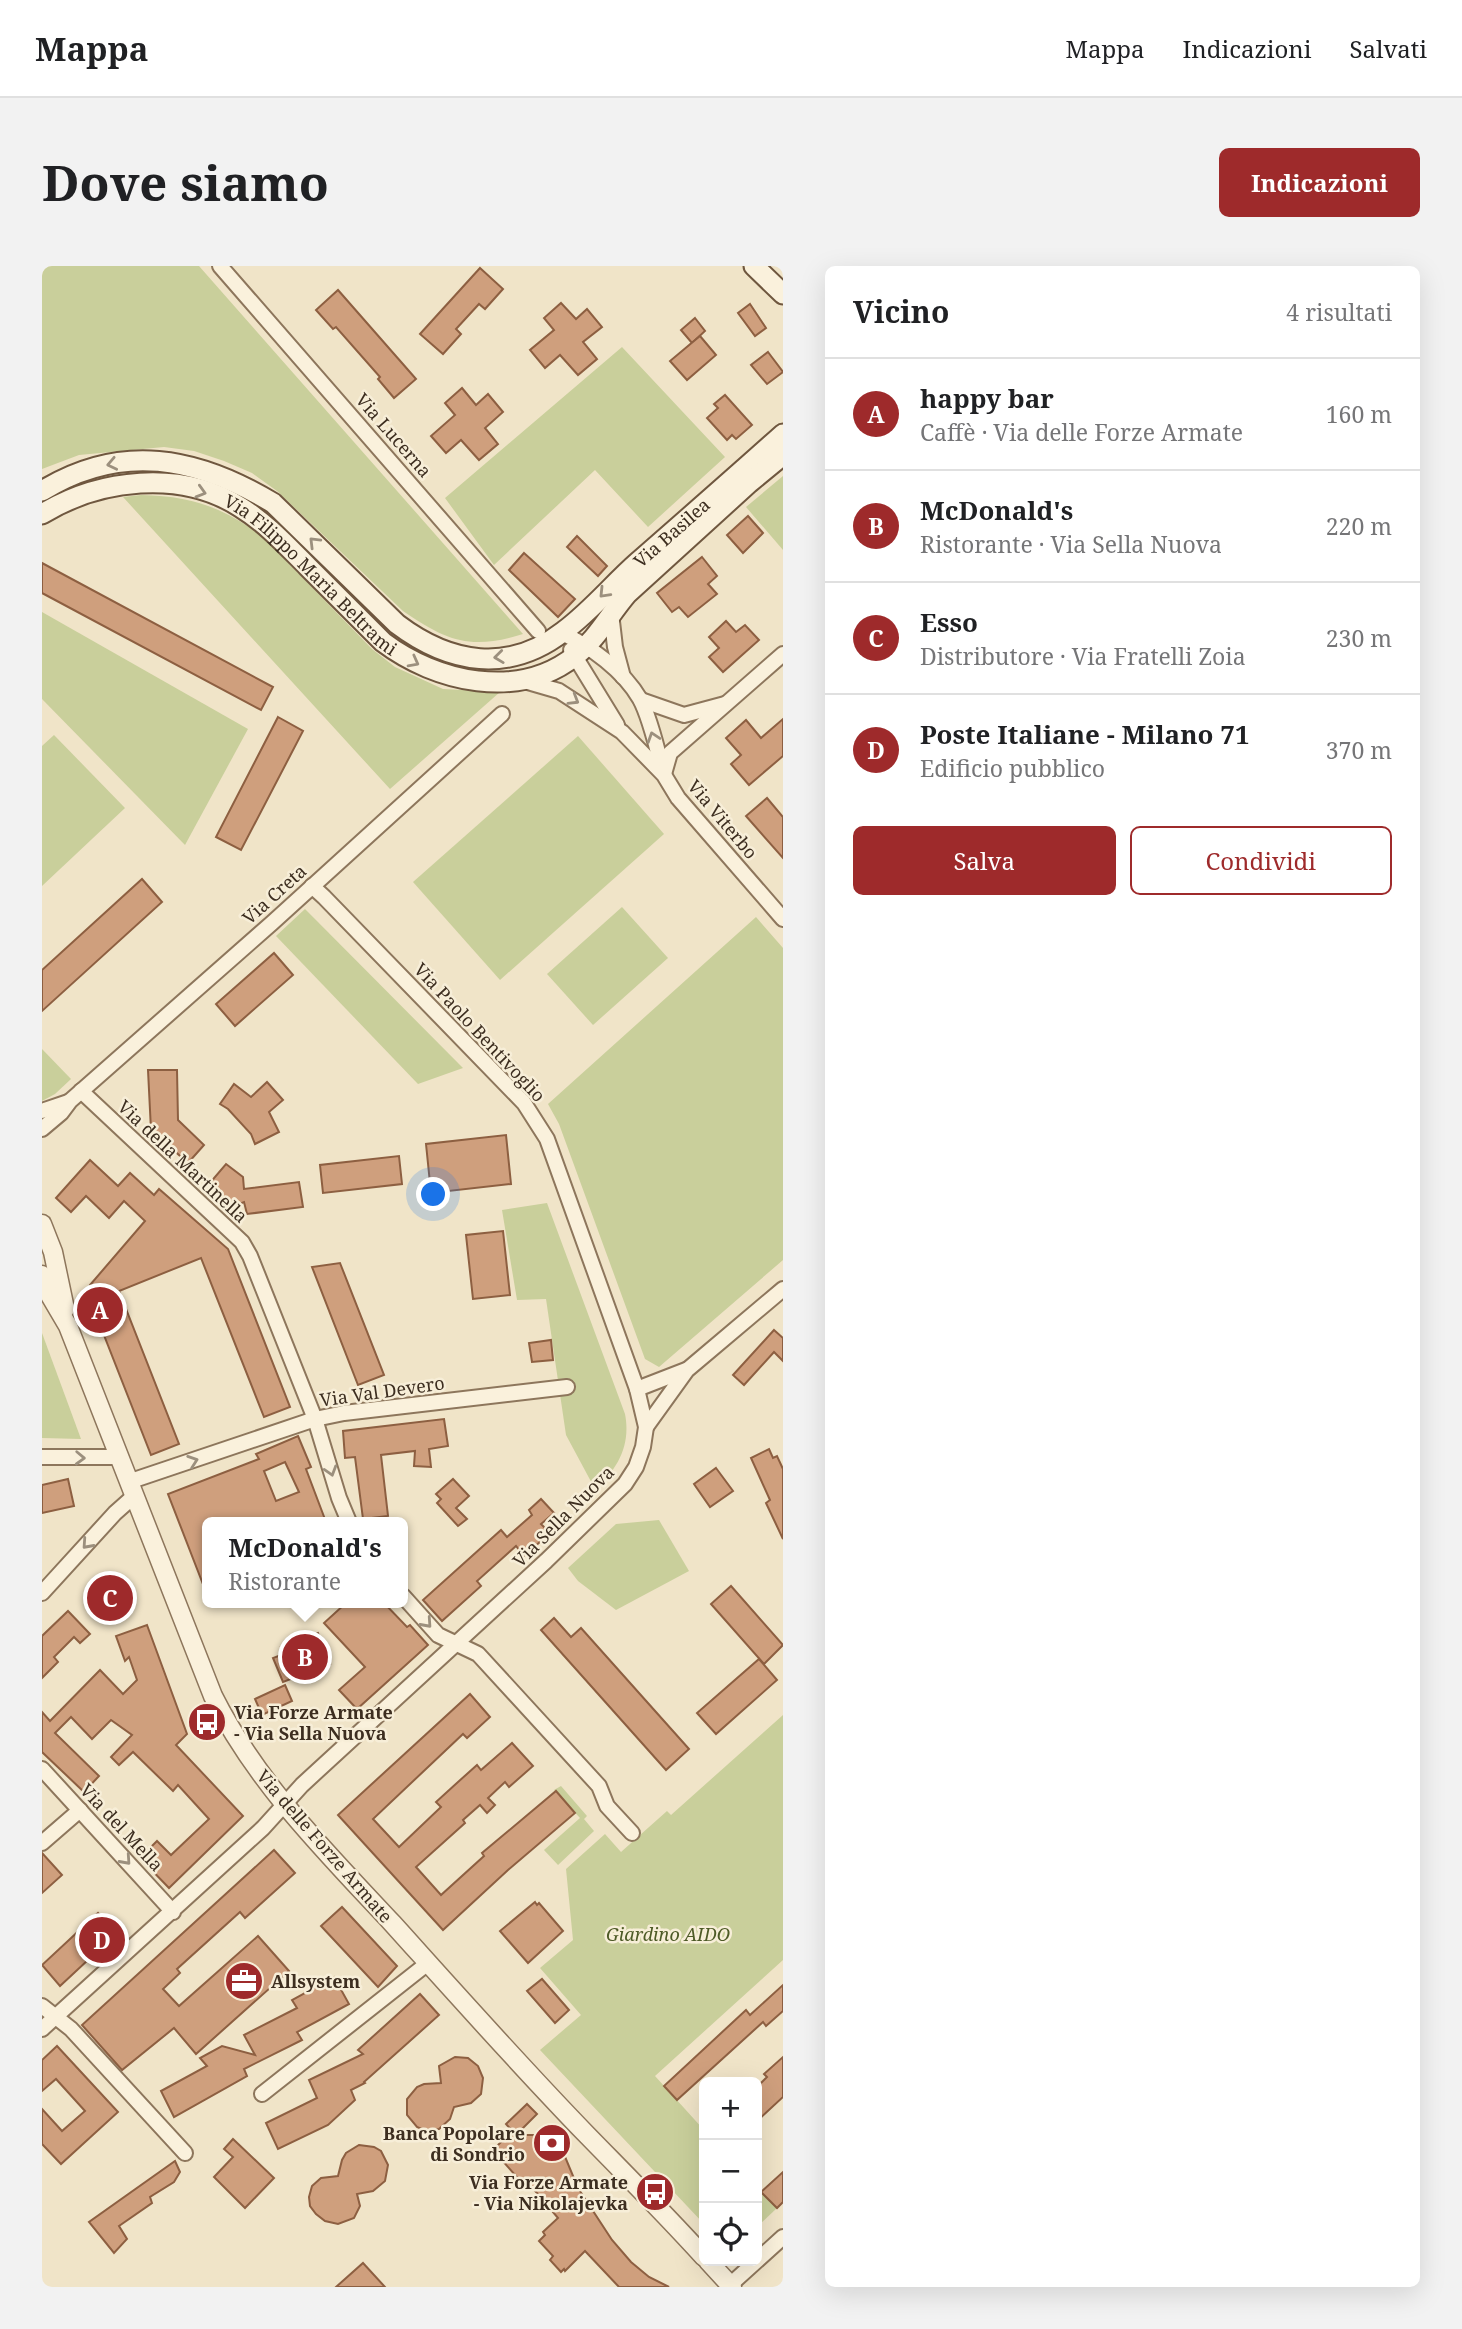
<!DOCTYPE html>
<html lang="it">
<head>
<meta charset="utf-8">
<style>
  body { margin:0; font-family:"Noto Serif",serif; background:#f2f2f2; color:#202124 }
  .controls { position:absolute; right:21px; bottom:21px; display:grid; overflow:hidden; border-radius:10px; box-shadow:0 7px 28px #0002 }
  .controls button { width:63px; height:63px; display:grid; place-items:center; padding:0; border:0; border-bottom:2px solid #e0e0e0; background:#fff; color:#202124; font:35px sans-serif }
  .you { position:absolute; left:392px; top:929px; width:24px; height:24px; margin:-18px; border:5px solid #fff; border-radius:50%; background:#1a73e8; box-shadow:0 0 0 10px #1a73e833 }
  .badge { display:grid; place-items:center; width:46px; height:46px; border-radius:50%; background:#9e2a2b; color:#fff; font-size:23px; font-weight:700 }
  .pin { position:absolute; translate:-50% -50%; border:4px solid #fff; box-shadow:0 2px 7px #0006 }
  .popup { position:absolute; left:160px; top:1251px; width:206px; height:91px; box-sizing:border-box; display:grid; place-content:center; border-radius:10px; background:#fff; filter:drop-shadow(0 2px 5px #0005); font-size:23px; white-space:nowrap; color:#757577 }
  .popup b { font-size:26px; color:#202124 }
  .popup::after { content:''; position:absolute; left:50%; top:100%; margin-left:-14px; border:14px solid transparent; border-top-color:#fff }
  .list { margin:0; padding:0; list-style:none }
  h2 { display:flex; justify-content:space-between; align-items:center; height:91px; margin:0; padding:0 28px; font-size:30px }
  h2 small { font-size:23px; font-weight:400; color:#757577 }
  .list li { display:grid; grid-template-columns:46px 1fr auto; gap:21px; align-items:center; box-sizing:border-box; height:112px; padding:0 28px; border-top:2px solid #e0e0e0 }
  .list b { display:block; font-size:26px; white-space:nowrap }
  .list p { margin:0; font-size:23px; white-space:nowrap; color:#757577 }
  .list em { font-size:23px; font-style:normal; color:#757577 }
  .actions { display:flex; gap:14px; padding:21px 28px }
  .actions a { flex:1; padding:16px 0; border:2px solid #9e2a2b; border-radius:10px; text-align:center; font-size:24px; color:#9e2a2b }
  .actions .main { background:#9e2a2b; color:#fff }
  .icon { flex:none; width:38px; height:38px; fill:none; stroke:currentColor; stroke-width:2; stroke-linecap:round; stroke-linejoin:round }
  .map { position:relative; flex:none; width:741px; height:2021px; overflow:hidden; border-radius:10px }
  header { display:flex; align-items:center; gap:42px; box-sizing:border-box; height:98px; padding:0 35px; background:#fff; border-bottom:2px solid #e0e0e0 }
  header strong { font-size:33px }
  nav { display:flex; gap:38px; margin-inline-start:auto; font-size:24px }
  .intro { display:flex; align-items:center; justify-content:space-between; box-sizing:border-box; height:168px; padding:0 42px }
  h1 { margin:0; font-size:49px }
  .button { padding:18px 32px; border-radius:10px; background:#9e2a2b; color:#fff; font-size:24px; font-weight:700 }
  main { display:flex; gap:42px; padding:0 42px }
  aside { flex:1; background:#fff; border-radius:10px; box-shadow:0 7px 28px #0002 }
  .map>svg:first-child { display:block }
  .green { fill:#c9cf9b }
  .building { fill:#cf9f7d; stroke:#8d5f41; stroke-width:2; fill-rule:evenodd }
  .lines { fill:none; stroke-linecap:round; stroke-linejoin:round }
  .minor-casing { stroke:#8d765c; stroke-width:18 }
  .tertiary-casing { stroke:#8d765c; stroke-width:21 }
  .secondary-casing { stroke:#6f573f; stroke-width:23 }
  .minor { stroke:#faf1dc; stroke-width:14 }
  .tertiary { stroke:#faf1dc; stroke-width:18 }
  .secondary { stroke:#faf1dc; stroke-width:19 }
  .oneway { stroke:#9c907e }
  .labels { text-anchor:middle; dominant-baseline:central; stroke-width:5; stroke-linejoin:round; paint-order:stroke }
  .street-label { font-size:18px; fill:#3d2e20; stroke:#f7eed8 }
  .poi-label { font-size:18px; font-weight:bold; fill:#3d2e20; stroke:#f7eed8; text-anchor:start }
  .park-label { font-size:18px; font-style:italic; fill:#4d5a26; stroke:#f7eed8 }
</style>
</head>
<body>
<header>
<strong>Mappa</strong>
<nav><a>Mappa</a><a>Indicazioni</a><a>Salvati</a></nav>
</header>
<div class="intro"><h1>Dove siamo</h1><a class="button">Indicazioni</a></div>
<main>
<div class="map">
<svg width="741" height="2021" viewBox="0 0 741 2021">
  <rect width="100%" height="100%" fill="#f0e4c8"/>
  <g class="green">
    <path d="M0,0H157L481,368C429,384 406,376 361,345L235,225L210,207L182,195L152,185L122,181L37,189L0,203Z"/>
    <path d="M580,81L683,191L606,261L553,204L452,299L403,232Z"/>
    <path d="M741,210V284L704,241Z"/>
    <path d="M99,229C149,230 181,241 221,271L330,383L353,401L401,423L458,426L348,523L81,231Z"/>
    <path d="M0,346L206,463L143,579L0,433Z"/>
    <path d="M12,469L83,542L0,620V480Z"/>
    <path d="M536,470L622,568L458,714L371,616Z"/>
    <path d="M580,641L626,692L551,759L505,708Z"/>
    <path d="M263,643L421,802L376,818L234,670Z"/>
    <path d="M714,651L741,682V994L617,1101L603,1093L517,858L506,838Z"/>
    <path d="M0,783L29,813L13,828L0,835Z"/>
    <path d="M505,937L583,1148C589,1179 576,1203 553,1223L524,1169L504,1033L475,1034L460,944Z"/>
    <path d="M0,1067L39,1173L0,1172Z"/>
    <path d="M617,1254L647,1305L574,1344L536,1315L526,1302L574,1258Z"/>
    <path d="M741,1449V1694L613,1810L662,1864V1958L498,1784L539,1749L498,1702L531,1674L524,1603L563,1568L579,1586L625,1545L629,1549Z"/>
    <path d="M519,1520L545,1550L542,1553L552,1565L516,1599L502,1584L538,1552L512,1524Z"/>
    <path d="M715,1921L735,1942L715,1961Z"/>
  </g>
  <g class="building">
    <path d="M438,2L461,23L443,43L437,38L414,63L419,68L401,88L378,68Z"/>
    <path d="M296,24L374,113L352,132L336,113L338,111L294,61L291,63L274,44Z"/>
    <path d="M519,37L534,53L545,43L560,61L541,76L555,93L536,109L518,89L503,102L488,84L512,64L502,52Z"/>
    <path d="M708,38L724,62L713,70L696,47Z"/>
    <path d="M653,52L663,65L650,77L639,64Z"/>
    <path d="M658,70L674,89L645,114L628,95Z"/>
    <path d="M726,86L741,106L725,118L709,99Z"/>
    <path d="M420,122L434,139L446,128L461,146L443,162L456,178L437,194L419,174L404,187L389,170L413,149L403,137Z"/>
    <path d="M683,129L710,159L694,173L690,169L685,174L665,152L676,142L672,138Z"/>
    <path d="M706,250L721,267L701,287L685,269Z"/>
    <path d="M535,270L565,300L556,310L525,281Z"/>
    <path d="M482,287L533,333L516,351L467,304Z"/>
    <path d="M660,291L675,310L666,318L675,328L646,351L637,341L630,346L615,327Z"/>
    <path d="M0,297L231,421L219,444L0,327Z"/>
    <path d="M684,355L694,366L703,359L717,374L681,406L667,391L677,382L667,371Z"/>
    <path d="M236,451L261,465L199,584L174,571Z"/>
    <path d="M741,453V490L707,519L689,498L699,489L684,472L704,454L719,472Z"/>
    <path d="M725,532L741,551V592L704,550Z"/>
    <path d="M100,613L120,636L0,745V704Z"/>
    <path d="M232,687L251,709L193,760L174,738Z"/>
    <path d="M106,804H135L136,854L162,879L146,897L109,864Z"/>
    <path d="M225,816L241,834L227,846L237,866L213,878L209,868L186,843L178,838L192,818L209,831Z"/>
    <path d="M464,869L469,918L389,927L384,878Z"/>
    <path d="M357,890L360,918L281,927L278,899Z"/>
    <path d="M48,894L76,920L88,907L112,929L117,923L186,983L248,1141L222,1151L159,992L77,1025L137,1178L109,1189L49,1036L54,1034L48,1019L103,955L82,935L67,952L44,930L29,946L14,932Z"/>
    <path d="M184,898L201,911L202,923L257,916L261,941L205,948L202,936L190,941L167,918Z"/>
    <path d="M461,965L468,1029L431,1033L424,969Z"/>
    <path d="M298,997L342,1109L316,1119L270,1001Z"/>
    <path d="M732,1064L741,1072V1095L732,1086L702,1119L691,1109Z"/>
    <path d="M509,1074L511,1094L490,1096L487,1077Z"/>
    <path d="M402,1153L406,1180L387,1183L389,1201L372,1200L373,1185L339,1189L346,1250L321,1253L313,1191L303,1192L301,1165Z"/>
    <path d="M256,1170L269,1201L264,1203L284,1256H165L164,1326L126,1228L217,1193L214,1188ZM243,1196L257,1226L234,1235L222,1205Z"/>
    <path d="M727,1183L731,1192L735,1190L741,1203V1273L724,1237L728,1234L709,1192Z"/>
    <path d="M674,1202L691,1225L668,1241L652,1218Z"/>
    <path d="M26,1213L32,1240L0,1247V1219Z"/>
    <path d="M411,1213L427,1230L414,1242L425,1253L416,1260L395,1237L399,1233L394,1228Z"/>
    <path d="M499,1233L512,1247L499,1258L508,1267L482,1290L474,1280L435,1315L439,1320L400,1355L381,1334L459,1264L465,1271L490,1249L487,1244Z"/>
    <path d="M689,1320L741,1379L722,1398L669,1338Z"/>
    <path d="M72,1326L77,1341L52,1351L46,1335Z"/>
    <path d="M304,1337H342L365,1361L368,1359L386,1379L315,1443L297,1424L323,1401L282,1357Z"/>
    <path d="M26,1345L48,1368L38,1377L32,1371L12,1391L16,1396L0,1412V1370Z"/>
    <path d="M512,1352L529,1371L539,1362L647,1483L624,1504L499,1364Z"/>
    <path d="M105,1359L145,1468L134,1479L201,1550L127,1622L98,1592L115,1575L129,1589L167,1553L136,1519L131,1525L91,1486L77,1499L69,1491L90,1469L69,1454L50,1473L29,1451L13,1467L57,1510L42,1526L0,1486V1446L8,1455L58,1404L81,1428L95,1414L87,1391L83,1395L74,1370Z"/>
    <path d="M276,1367L288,1398L241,1416L231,1392L242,1388L239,1381Z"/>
    <path d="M717,1393L735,1414L674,1468L655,1447Z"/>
    <path d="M243,1419L250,1435L220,1449L213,1433Z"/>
    <path d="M428,1428L448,1451L425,1472L421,1468L331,1553L357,1581L399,1541L394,1536L416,1516L435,1499L439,1504L470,1477L491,1500L467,1521L463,1516L446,1532L453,1539L445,1547L438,1539L421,1554L423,1557L374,1601L399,1629L442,1590L440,1587L514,1525L533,1547L466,1604L401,1664L296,1549Z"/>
    <path d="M232,1584L253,1607L203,1652L198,1646L135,1703L138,1707L121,1723L137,1740L216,1670L247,1705L154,1788L132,1762L80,1804L40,1759Z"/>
    <path d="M0,1587L20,1609L0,1627Z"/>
    <path d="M493,1636L495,1639L497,1637L521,1665L486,1697L458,1665Z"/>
    <path d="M300,1641L355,1700L336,1721L279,1660Z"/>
    <path d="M56,1647L75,1667L18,1720L0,1699Z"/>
    <path d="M292,1711L307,1738L255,1766L260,1774L202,1803L205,1810L132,1851L119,1825L165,1800L158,1792L180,1780L213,1789L202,1769L255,1742L250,1734Z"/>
    <path d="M500,1713L527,1744L513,1757L485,1725Z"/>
    <path d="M741,1719V1745L724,1760L721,1756L635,1834L622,1820L704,1744L708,1749Z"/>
    <path d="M378,1728L397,1749L322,1816L323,1817L309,1824L313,1834L286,1859L236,1883L224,1857L275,1832L267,1814L321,1788L316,1784Z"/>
    <path d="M15,1780L76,1846L19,1898L0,1878V1843L20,1865L43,1845L14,1813L0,1825V1794Z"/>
    <path d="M413,1791L426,1792L436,1800L441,1812L439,1828L429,1837L412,1841L408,1853L397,1863L382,1864L375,1861L365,1849V1833L375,1821L382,1818L399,1817L397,1800Z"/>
    <path d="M741,1791V1831L715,1855V1821L725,1811L722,1808Z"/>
    <path d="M485,1838L495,1848L474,1869H514L536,1922L570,1974L589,1996L607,2011L627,2021H577L543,1985L523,2005L522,2003L519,2006L508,1994L511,1990L497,1975L503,1969L501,1966L516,1952L484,1914L481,1918L451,1884L467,1868L474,1869L464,1858Z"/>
    <path d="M191,1873L232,1912L203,1942L172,1911L191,1891L182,1883Z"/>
    <path d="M317,1879L332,1881L339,1885L346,1899L343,1915L331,1925L315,1928L318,1940L312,1952L296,1958L283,1955L274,1948L268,1940L267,1931L270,1920L279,1912L296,1910L300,1894L304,1887Z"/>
    <path d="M133,1895L138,1906L132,1916L108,1931L110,1937L77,1960L85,1973L72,1987L47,1956Z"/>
    <path d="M741,1906V1936L735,1942L719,1926Z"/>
    <path d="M321,1997L343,2021H294Z"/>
  </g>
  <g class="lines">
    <defs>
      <g id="minor">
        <path d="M178,0L496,365"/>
        <path d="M569,347L573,381L581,411"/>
        <path d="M520,367C549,381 581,404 598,433C608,451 616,486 621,506"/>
        <path d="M529,384L575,459"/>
        <path d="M479,414L517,425L580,466L622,509L636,532L741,653"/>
        <path d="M599,434L642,449L683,438"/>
        <path d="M622,508L628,487L741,388"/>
        <path d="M39,825L200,976L208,990L273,1153L297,1232L307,1256"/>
        <path d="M0,845L26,836"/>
        <path d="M0,863L19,847L28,835L230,657L460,448"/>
        <path d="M595,1123L644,1104"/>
        <path d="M604,1161L645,1104L741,1023"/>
        <path d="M0,1191H77"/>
        <path d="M86,1216L273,1153L302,1147L525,1121"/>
        <path d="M0,1327L73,1247L91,1231"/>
        <path d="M361,1330L396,1369L436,1388L557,1520L565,1540L590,1567"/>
        <path d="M0,1503L131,1646"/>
        <path d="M0,1577L38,1544"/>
        <path d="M0,1740L29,1763L143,1887"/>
        <path d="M0,1763L221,1562L260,1519L504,1295L583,1218L594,1201L601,1181L604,1161L595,1123L505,873L482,837L282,631L270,620"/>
        <path d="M220,1828L386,1697"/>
        <path d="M688,2019L741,1971"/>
      </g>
      <g id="tertiary">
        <path d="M0,958L11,986L23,1043"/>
        <path d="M0,1009L6,1026L26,1060L171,1430C215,1518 285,1587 351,1658C415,1729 478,1800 545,1869C584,1909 624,1949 662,1991"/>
        <path d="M666,1995L690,2021"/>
      </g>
      <g id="secondary">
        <path d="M712,0L741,28"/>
        <path id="s1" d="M0,225C79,176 155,191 231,237L355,358C408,398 467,408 522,365C549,345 571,318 596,296C645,253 693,211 741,168"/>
        <path id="s2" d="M0,248C57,213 139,203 198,241C224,257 244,279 266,301C291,326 316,351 341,376C394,416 476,435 533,390C555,373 567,349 585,328L707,217L741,189"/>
      </g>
    </defs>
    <use href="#minor" class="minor-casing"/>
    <use href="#tertiary" class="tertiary-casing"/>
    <use href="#secondary" class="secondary-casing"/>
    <use href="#minor" class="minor"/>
    <use href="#tertiary" class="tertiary"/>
    <use href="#secondary" class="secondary"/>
  </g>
  <defs><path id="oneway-chevron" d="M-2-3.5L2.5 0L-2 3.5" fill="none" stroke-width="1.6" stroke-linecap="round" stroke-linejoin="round" transform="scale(1.75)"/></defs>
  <g class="oneway">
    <use href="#oneway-chevron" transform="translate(70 198) rotate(168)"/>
    <use href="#oneway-chevron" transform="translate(159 226) rotate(16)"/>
    <use href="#oneway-chevron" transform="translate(272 276) rotate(-135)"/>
    <use href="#oneway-chevron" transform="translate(562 327) rotate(134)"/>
    <use href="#oneway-chevron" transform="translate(457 391) rotate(173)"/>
    <use href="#oneway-chevron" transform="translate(372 396) rotate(28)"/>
    <use href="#oneway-chevron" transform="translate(532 434) rotate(31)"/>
    <use href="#oneway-chevron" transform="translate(611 471) rotate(-108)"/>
    <use href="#oneway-chevron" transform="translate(38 1192) rotate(2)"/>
    <use href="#oneway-chevron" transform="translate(151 1195) rotate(-19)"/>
    <use href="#oneway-chevron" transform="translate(289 1205) rotate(73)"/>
    <use href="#oneway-chevron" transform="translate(45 1278) rotate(132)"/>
    <use href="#oneway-chevron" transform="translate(385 1357) rotate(48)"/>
    <use href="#oneway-chevron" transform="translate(84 1594) rotate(48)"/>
  </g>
  <defs>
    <symbol id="bus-disc" viewBox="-11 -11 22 22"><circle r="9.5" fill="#9e2a2b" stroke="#f7eed8"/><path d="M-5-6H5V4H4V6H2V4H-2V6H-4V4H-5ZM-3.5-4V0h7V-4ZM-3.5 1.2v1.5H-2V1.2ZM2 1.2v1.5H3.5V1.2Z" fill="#fff"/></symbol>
    <symbol id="office-disc" viewBox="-11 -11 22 22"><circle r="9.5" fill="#9e2a2b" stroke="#f7eed8"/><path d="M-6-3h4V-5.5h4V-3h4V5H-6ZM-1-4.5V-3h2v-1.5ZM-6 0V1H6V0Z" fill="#fff"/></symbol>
    <symbol id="bank-disc" viewBox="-11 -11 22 22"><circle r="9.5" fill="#9e2a2b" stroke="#f7eed8"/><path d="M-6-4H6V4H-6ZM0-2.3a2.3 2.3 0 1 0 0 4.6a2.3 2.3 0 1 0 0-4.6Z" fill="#fff"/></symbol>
  </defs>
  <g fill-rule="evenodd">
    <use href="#bus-disc" x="143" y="1434" width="44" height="44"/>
    <use href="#office-disc" x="180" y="1693" width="44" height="44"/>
    <use href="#bank-disc" x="488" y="1855" width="44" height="44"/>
    <use href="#bus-disc" x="591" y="1904" width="44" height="44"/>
  </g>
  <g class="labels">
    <g class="street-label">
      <text transform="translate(352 169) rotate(49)">Via Lucerna</text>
      <text stroke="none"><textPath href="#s1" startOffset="746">Via Basilea</textPath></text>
      <text stroke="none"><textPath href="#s2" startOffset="306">Via Filippo Maria Beltrami</textPath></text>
      <text transform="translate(681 553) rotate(50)">Via Viterbo</text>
      <text transform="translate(232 628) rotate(-42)">Via Creta</text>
      <text transform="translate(438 766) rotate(47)">Via Paolo Bentivoglio</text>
      <text transform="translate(141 895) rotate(43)">Via della Martinella</text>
      <text transform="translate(340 1125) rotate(-8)">Via Val Devero</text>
      <text transform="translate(521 1250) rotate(-45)">Via Sella Nuova</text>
      <text transform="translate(80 1561) rotate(47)">Via del Mella</text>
      <text transform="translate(283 1580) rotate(49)">Via delle Forze Armate</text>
    </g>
    <g class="poi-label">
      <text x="192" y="1446">Via Forze Armate<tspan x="192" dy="21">- Via Sella Nuova</tspan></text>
      <text x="229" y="1715">Allsystem</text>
      <text x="483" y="1867" text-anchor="end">Banca Popolare<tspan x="483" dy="21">di Sondrio</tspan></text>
      <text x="586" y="1916" text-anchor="end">Via Forze Armate<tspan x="586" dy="21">- Via Nikolajevka</tspan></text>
    </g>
    <g class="park-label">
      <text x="626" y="1668">Giardino AIDO</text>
    </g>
  </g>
</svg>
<div class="controls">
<button>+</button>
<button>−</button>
<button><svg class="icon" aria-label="locate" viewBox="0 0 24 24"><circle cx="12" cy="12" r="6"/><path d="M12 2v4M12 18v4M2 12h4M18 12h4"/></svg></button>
</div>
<div class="you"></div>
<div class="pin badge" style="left:58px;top:1044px">A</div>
<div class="pin badge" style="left:263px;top:1391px">B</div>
<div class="popup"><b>McDonald's</b>Ristorante</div>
<div class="pin badge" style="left:68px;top:1332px">C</div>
<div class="pin badge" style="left:60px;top:1674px">D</div>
</div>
<aside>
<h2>Vicino<small>4 risultati</small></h2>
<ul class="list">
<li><span class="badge">A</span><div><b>happy bar</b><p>Caffè · Via delle Forze Armate</p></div><em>160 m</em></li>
<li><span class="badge">B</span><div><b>McDonald's</b><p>Ristorante · Via Sella Nuova</p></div><em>220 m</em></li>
<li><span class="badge">C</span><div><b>Esso</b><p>Distributore · Via Fratelli Zoia</p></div><em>230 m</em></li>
<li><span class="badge">D</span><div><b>Poste Italiane - Milano 71</b><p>Edificio pubblico</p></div><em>370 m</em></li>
</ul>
<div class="actions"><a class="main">Salva</a><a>Condividi</a></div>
</aside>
</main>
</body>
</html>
